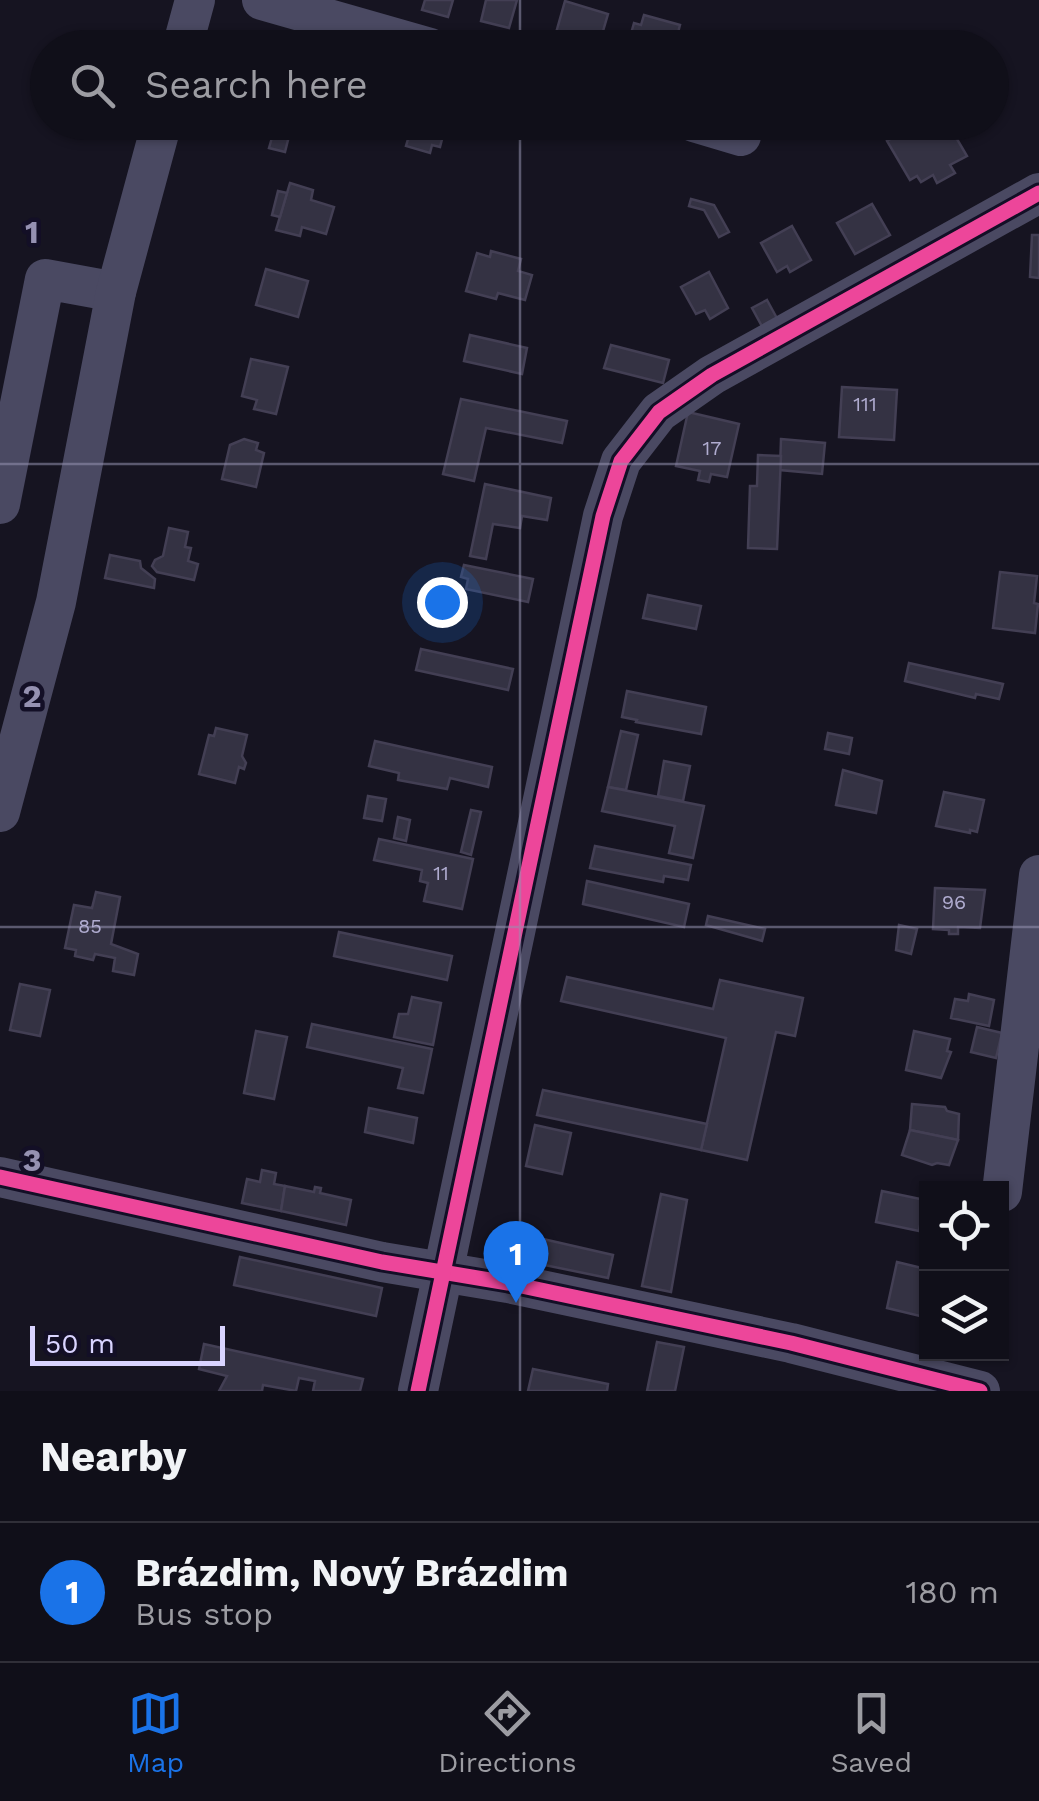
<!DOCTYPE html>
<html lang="en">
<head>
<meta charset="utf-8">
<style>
  body { margin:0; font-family:"Work Sans",sans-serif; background:#191822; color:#f1f3f6 }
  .controls { position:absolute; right:30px; bottom:30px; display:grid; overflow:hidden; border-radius:0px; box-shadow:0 2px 8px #0004 }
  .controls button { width:90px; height:90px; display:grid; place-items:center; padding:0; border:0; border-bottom:2px solid #302f38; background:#100f19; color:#f1f3f6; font:50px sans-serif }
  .scale { position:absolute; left:30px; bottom:25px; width:195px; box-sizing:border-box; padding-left:10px; border:5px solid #d9d4ff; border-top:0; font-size:28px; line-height:35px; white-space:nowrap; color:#d9d4ff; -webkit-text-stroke:8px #130f26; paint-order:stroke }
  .you { position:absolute; left:442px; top:602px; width:35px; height:35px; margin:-25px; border:8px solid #fff; border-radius:50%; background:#1a73e8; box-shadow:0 0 0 15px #1a73e833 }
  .badge { display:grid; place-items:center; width:65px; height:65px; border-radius:50%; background:#1a73e8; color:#fff; font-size:32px; font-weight:700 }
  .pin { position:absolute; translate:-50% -82px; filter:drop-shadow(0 2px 5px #0008) }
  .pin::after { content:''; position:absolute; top:52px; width:35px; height:30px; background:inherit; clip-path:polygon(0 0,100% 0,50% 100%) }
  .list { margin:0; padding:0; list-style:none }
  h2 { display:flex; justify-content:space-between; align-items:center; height:130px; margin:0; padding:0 40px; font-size:42px }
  h2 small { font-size:32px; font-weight:400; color:#9c9ca2 }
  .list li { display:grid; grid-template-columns:65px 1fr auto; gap:30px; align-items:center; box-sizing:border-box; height:140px; padding:0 40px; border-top:2px solid #302f38 }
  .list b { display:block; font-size:38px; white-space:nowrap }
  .list p { margin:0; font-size:32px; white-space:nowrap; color:#9c9ca2 }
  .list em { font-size:32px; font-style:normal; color:#9c9ca2 }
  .icon { flex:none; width:55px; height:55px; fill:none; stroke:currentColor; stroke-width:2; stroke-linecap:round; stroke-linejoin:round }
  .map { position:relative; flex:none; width:1039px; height:1391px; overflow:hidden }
  .search { position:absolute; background:#100f19; box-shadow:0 2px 8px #0004; left:30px; right:30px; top:30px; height:110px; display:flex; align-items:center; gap:25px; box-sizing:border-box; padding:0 35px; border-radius:55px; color:#9c9ca2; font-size:38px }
  .sheet { height:270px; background:#100f19 }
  nav { display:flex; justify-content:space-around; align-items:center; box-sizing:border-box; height:140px; border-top:2px solid #302f38; background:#100f19; font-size:28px; color:#9c9ca2 }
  nav a { display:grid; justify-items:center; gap:5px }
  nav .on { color:#1a73e8 }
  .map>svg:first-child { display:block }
  .building { fill:#343243; stroke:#433f54; stroke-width:2.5 }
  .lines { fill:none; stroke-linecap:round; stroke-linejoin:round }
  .minor { stroke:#4a4962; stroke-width:40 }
  .cycleway-casing { stroke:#130f26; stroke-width:21 }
  .cycleway { stroke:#ed469a; stroke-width:15 }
  .grid { fill:none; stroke:#9591b1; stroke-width:2.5; stroke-opacity:0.55 }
  .labels { text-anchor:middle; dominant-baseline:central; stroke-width:9; stroke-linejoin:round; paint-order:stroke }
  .number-label { font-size:20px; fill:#b0acd0 }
  .grid-label { font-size:32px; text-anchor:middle; font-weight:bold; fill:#9591b1; stroke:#130f26; stroke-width:9; stroke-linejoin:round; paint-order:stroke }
</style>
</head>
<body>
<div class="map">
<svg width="1039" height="1391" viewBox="0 0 1039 1391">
  <rect width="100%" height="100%" fill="#161421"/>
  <g class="building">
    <path d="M425,0H453L448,17L422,10Z"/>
    <path d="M486,0H517L509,28L481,21Z"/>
    <path d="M565,1L608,14L598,48H580L554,40Z"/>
    <path d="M644,15L680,25L674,48H635L638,39L630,37L634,23L641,25Z"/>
    <path d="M272,34L301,42L299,48H268Z"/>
    <path d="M413,122L446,124L440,147L432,145L430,153L406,146Z"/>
    <path d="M919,122H947L967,156L950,165L955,173L937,183L933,175L921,182L917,176L910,180L887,141Z"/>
    <path d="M275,127L290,132L285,152L269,148Z"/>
    <path d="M290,183L313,190L311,200L334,207L326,234L302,227L300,236L276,230Z"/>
    <path d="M278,191L287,193L280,217L272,215Z"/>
    <path d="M691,199L714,205L729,232L719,237L704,210L689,206Z"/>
    <path d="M872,204L890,235L855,254L837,223Z"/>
    <path d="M792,226L811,260L790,272L787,266L777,272L761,243Z"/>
    <path d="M1032,235H1039V278L1030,277Z"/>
    <path d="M491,251L521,259L518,271L532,275L525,300L498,293L496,299L466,291L477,253L490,257Z"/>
    <path d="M266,269L308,281L298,317L256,305Z"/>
    <path d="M709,272L728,308L710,319L705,310L696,314L681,287Z"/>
    <path d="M767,300L779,322L764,330L752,308Z"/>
    <path d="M470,335L527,348L522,374L464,361Z"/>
    <path d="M611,345L669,360L663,383L604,368Z"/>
    <path d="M251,359L288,367L276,414L254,409L257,400L242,396Z"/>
    <path d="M842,387L897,390L894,440L839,437Z"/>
    <path d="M461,399L567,421L562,443L486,428L474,481L443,474Z"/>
    <path d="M688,412L739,424L727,477L711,474L709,482L698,480L700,471L676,466Z"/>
    <path d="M244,439L258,443L256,450L264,453L256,487L222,479L230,445Z"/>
    <path d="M781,439L825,443L822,474L780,470Z"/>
    <path d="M758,455L781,456L777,549L748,548L750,486H757Z"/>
    <path d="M485,484L551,498L547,520L522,516L520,528L493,524L486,559L470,556Z"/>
    <path d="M169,528L188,532L185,547L191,548L188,561L198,564L194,580L157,572L152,566L155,560L163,556Z"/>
    <path d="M110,555L140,561L141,568L155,579L154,588L105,578Z"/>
    <path d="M464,565L533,579L528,602L466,589L468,579L461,577Z"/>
    <path d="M1000,572L1037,576L1034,603L1038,604L1035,633L993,628Z"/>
    <path d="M648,595L701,606L696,629L643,618Z"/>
    <path d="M421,649L513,669L508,690L416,670Z"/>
    <path d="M909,663L1003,684L999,699L976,694L975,698L905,681Z"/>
    <path d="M627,691L706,707L701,734L636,722L637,720L622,717Z"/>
    <path d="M216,728L247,735L242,756L246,763L244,769L239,767L235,783L199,774L209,735L214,736Z"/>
    <path d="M621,731L638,735L626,790L608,787Z"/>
    <path d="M828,733L852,738L849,754L825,749Z"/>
    <path d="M375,741L492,767L488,787L450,778L447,789L398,780L399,773L369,766Z"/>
    <path d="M664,761L690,766L683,801L658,796Z"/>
    <path d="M843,770L882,781L876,813L836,805Z"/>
    <path d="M608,787L704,806L693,858L669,853L675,826L602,811Z"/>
    <path d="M944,792L984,800L977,832L970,830V833L936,826Z"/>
    <path d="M368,796L386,799L382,821L364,818Z"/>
    <path d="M471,810L481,812L471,855L461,852Z"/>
    <path d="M398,817L410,820L406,841L394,838Z"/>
    <path d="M379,839L473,859L462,909L424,901L428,883L420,881L422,870L374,860Z"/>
    <path d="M595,846L691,865L688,880L664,876L663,882L590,868Z"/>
    <path d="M587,881L689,904L684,927L583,904Z"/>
    <path d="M935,888L985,890L980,928L958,927V934H949V930L933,929Z"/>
    <path d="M96,892L120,897L111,944L138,954L134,975L113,971L115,958L95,954L93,960L75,956L76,950L65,948L74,905L92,908Z"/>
    <path d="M708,916L765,929L762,941L706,925Z"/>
    <path d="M899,925L917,929L911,954L896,950Z"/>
    <path d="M339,932L452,956L447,980L334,956Z"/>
    <path d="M567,977L713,1009L720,980L803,998L795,1036L776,1032L747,1160L701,1150L726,1038L561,1001Z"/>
    <path d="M20,984L50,990L40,1036L10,1030Z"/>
    <path d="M969,994L994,1000L989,1026L951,1018L955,999L968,1001Z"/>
    <path d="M412,997L441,1003L433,1045L394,1037L399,1014H408Z"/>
    <path d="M312,1024L432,1049L423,1093L398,1088L403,1068L307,1047Z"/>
    <path d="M977,1027L1002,1033L996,1058L971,1052Z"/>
    <path d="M256,1031L287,1037L274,1099L244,1093Z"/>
    <path d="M914,1031L950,1039L947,1051L951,1052L941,1078L906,1070Z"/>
    <path d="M543,1090L707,1124L701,1150L537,1115Z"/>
    <path d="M912,1104L945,1107L947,1111L959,1114L958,1140L910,1130Z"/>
    <path d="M369,1108L417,1118L413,1143L365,1132Z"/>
    <path d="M535,1125L571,1133L562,1174L526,1166Z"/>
    <path d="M910,1130L958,1140L949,1165L937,1163L932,1165L902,1155Z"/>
    <path d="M262,1170L276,1173L274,1184L285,1186L281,1211L242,1203L247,1179L260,1182Z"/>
    <path d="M285,1186L314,1192L315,1187L321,1188L320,1193L351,1200L346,1225L281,1211Z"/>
    <path d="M882,1191L925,1200L919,1231L876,1222Z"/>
    <path d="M661,1194L687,1200L671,1292L642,1286Z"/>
    <path d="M530,1236L613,1255L608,1278L525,1261Z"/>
    <path d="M240,1257L382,1288L376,1316L234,1285Z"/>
    <path d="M897,1262L926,1269V1284H923L921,1292L925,1293L926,1309L921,1310L920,1316L887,1308Z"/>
    <path d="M657,1342L684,1347L675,1391H647Z"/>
    <path d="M204,1344L363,1379L360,1391H313L315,1381L299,1378L296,1391L263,1385L262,1391H219L227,1376L199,1369Z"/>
    <path d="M533,1369L608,1384L607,1391H528Z"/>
  </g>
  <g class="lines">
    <g class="minor">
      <path d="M262,0L430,48"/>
      <path d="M182,48L195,0"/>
      <path d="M694,122L741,136"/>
      <path d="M0,504L45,279L116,292"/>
      <path d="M0,812L56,602L116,292L162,122"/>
      <path d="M0,1177L382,1262L508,1283L791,1343L980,1391"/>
      <path d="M1002,1192L1039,875"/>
      <path d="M418,1391L603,516L621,461L659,412L712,375L1039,193"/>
    </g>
    <defs>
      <g id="cycleway">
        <path d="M0,1177L382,1262L508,1283L791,1343L980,1391"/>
        <path d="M418,1391L603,516L621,461L659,412L712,375L1039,193"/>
      </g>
    </defs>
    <use href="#cycleway" class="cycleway-casing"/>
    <use href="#cycleway" class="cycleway"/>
  </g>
  <path class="grid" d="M520,0V48M520,122V1391M0,464H1039M0,927H1039"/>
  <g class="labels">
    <g class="number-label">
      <text x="865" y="404">111</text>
      <text x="712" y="448">17</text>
      <text x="441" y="873">11</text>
      <text x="954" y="902">96</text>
      <text x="90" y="926">85</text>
    </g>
  </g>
  <g class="grid-label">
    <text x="32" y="243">1</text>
    <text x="32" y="707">2</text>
    <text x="32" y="1171">3</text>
  </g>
</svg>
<div class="controls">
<button><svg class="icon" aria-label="locate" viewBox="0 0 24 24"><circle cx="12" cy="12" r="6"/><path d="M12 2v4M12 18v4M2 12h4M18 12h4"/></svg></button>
<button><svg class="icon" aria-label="layers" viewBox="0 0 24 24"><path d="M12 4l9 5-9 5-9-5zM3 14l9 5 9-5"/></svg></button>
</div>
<div class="scale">50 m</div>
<div class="you"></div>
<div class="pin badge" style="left:516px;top:1303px">1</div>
<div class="search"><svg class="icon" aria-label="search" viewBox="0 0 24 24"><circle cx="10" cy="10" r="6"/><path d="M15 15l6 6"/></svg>Search here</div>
</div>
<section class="sheet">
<h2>Nearby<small></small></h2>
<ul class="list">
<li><span class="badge">1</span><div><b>Brázdim, Nový Brázdim</b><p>Bus stop</p></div><em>180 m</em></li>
</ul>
</section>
<nav>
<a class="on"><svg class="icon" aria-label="map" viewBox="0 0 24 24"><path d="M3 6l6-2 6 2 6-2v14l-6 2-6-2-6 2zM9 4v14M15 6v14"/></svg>Map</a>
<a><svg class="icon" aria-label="directions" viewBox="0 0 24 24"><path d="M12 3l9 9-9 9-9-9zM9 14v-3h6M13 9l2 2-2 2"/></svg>Directions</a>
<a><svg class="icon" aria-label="saved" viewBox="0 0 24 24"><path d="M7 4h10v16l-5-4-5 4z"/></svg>Saved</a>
</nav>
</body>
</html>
